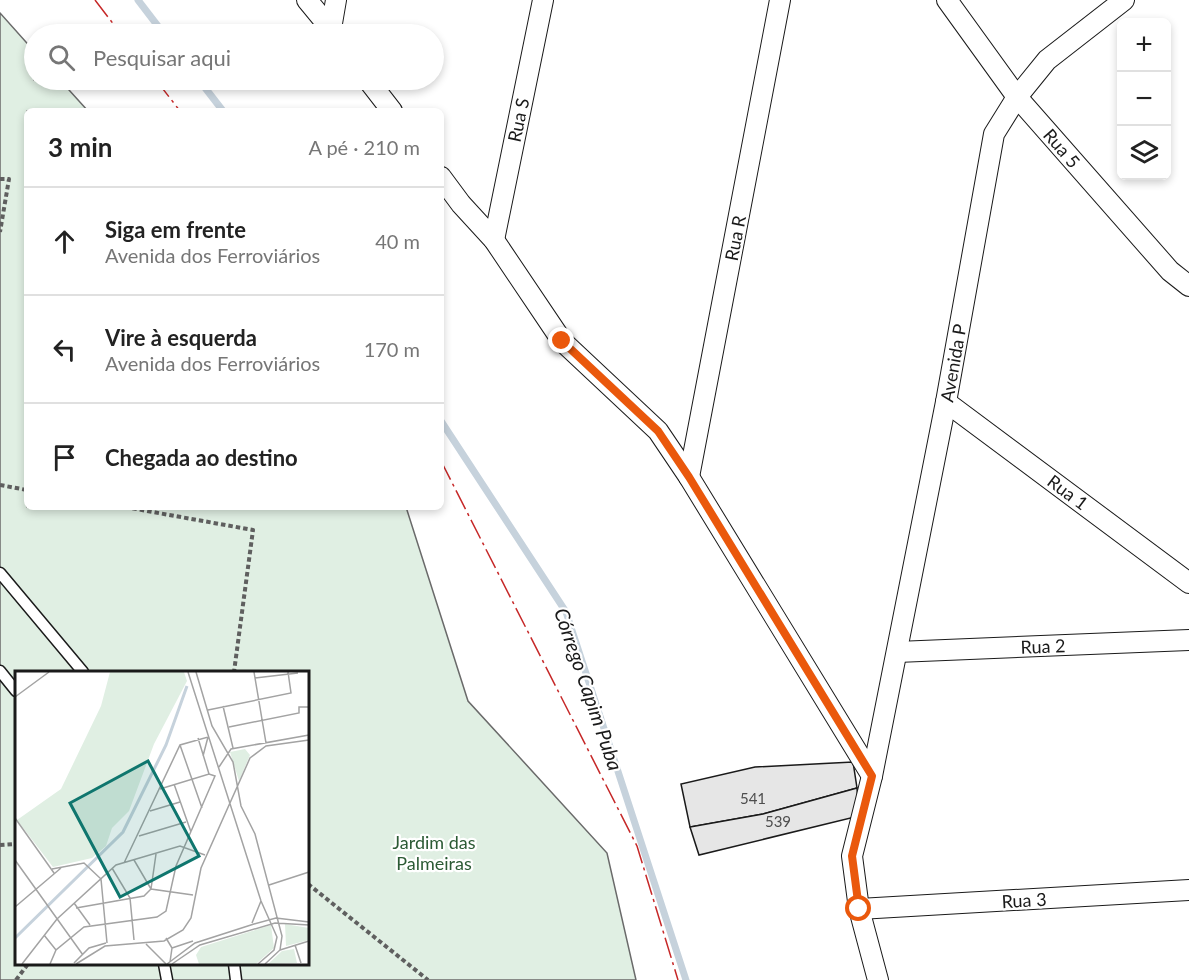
<!DOCTYPE html>
<html lang="pt">
<head>
<meta charset="utf-8">
<style>
  body { margin:0; font-family:Lato,sans-serif; background:#f2f2f2; color:#222 }
  .controls { position:absolute; right:18px; top:18px; display:grid; overflow:hidden; border-radius:9px; box-shadow:0 3px 9px #0003 }
  .controls button { width:54px; height:54px; display:grid; place-items:center; padding:0; border:0; border-bottom:2px solid #e0e0e0; background:#fff; color:#222; font:30px sans-serif }
  .stop { position:absolute; width:18px; height:18px; margin:-14px; border:4px solid #ea580c; border-radius:50%; background:#fff }
  .stop.end { background:#ea580c; border-color:#fff; box-shadow:0 2px 6px #0008 }
  .list { margin:0; padding:0; list-style:none }
  h2 { display:flex; justify-content:space-between; align-items:center; height:78px; margin:0; padding:0 24px; font-size:26px }
  h2 small { font-size:20px; font-weight:400; color:#767676 }
  .list li { display:grid; grid-template-columns:39px 1fr auto; gap:18px; align-items:center; box-sizing:border-box; height:108px; padding:0 24px; border-top:2px solid #e0e0e0 }
  .list b { display:block; font-size:22px; white-space:nowrap }
  .list p { margin:0; font-size:20px; white-space:nowrap; color:#767676 }
  .list em { font-size:20px; font-style:normal; color:#767676 }
  .icon { flex:none; width:33px; height:33px; fill:none; stroke:currentColor; stroke-width:2; stroke-linecap:round; stroke-linejoin:round }
  .map { position:relative; flex:none; width:1189px; height:980px; overflow:hidden }
  .search { position:absolute; background:#fff; box-shadow:0 3px 9px #0003; left:24px; top:24px; width:420px; height:66px; display:flex; align-items:center; gap:15px; box-sizing:border-box; padding:0 21px; border-radius:33px; color:#767676; font-size:22px }
  .panel { position:absolute; background:#fff; box-shadow:0 3px 9px #0003; left:24px; top:108px; width:420px; height:402px; border-radius:9px }
  .map>svg:first-child { display:block }
  .green { fill:#e0efe3; stroke:#6a6a6a; stroke-width:1.5; fill-rule:evenodd }
  .lines { fill:none; stroke-linecap:round; stroke-linejoin:round }
  .stream { stroke:#c6d2dc; stroke-width:7 }
  .building { fill:#e6e6e6; stroke:#1a1a1a; stroke-width:1.5 }
  .lane-casing { stroke:#1a1a1a; stroke-width:13 }
  .street-casing { stroke:#1a1a1a; stroke-width:22 }
  .path { stroke:#5f5f5f; stroke-width:4; stroke-dasharray:4.5 3; stroke-linecap:butt }
  .lane { stroke:#fff; stroke-width:10 }
  .street { stroke:#fff; stroke-width:20 }
  .power { stroke:#c62828; stroke-width:1.5; stroke-dasharray:21 4.5 3 4.5; stroke-linecap:butt }
  .route { stroke:#ea580c; stroke-width:8 }
  .labels { text-anchor:middle; dominant-baseline:central; stroke-width:4.5; stroke-linejoin:round; paint-order:stroke }
  .number-label { font-size:15px; fill:#4d4d4d }
  .street-label { font-size:18px; fill:#1a1a1a; stroke:#fff }
  .park-label { font-size:18px; fill:#2b5a34; stroke:#fff }
  .water-label { font-size:20px; font-style:italic; fill:#1a1a1a; stroke:#fff }
  .inset-river { fill:none; stroke:#c6d2dc; stroke-width:3 }
  .inset-road { fill:none; stroke:#a3a3a3; stroke-width:1.5 }
  .view { fill:#0f766e; fill-opacity:0.15; stroke:#0f766e; stroke-width:3 }
  .inset-edge { fill:none; stroke:#1a1a1a; stroke-width:3 }
</style>
</head>
<body>
<div class="map">
<svg width="1189" height="980" viewBox="0 0 1189 980">
  <rect width="100%" height="100%" fill="#fff"/>
  <path class="green" d="M0,13L34,51V80H60L88,111H27V507H406L468,701L607,853L636,980H0ZM16,672H308V964H16Z"/>
  <g class="lines">
    <g class="stream">
      <path d="M138,0L164,34"/>
      <path d="M199,80L223,111"/>
      <path d="M441,421L566,612L686,980"/>
    </g>
  </g>
  <g class="building">
    <path d="M853,762L857,788L763,814L690,827L681,784L755,767Z"/>
    <path d="M857,788L859,816L699,855L690,827L763,814Z"/>
  </g>
  <g class="lines">
    <defs>
      <g id="lane">
        <path d="M0,573L83,672"/>
        <path d="M0,671L16,691"/>
        <path d="M164,964L167,980"/>
        <path d="M234,964L236,980"/>
      </g>
      <g id="street">
        <path d="M307,0L335,34"/>
        <path d="M947,0L1017,97L1170,271L1189,286"/>
        <path d="M331,29L336,0"/>
        <path d="M368,80L392,111"/>
        <path d="M441,177L461,204L494,240L562,341L658,431L689,477L872,776"/>
        <path d="M494,240L543,0"/>
        <path d="M946,402L1189,583"/>
        <path d="M689,477L780,0"/>
        <path d="M897,652L1189,640"/>
        <path d="M859,909L1189,890"/>
        <path d="M878,980L859,909L852,856L872,776L946,402L994,134L1017,97L1047,60L1124,0"/>
      </g>
    </defs>
    <use href="#lane" class="lane-casing"/>
    <use href="#street" class="street-casing"/>
    <g class="path">
      <path d="M0,179H9L0,232"/>
      <path d="M0,485L27,490"/>
      <path d="M125,507L253,530L234,672"/>
      <path d="M0,845L16,844"/>
      <path d="M308,884L428,980"/>
      <path d="M16,980L28,964"/>
    </g>
    <use href="#lane" class="lane"/>
    <use href="#street" class="street"/>
    <g class="power">
      <path d="M95,0L121,34"/>
      <path d="M156,80L180,111"/>
      <path d="M441,461L637,846L678,980"/>
    </g>
  </g>
  <g class="lines">
    <path class="route" d="M562,341L658,431L689,477L872,776L852,856L859,909"/>
  </g>
  <g class="labels">
    <g class="number-label">
      <text x="753" y="798">541</text>
      <text x="778" y="821">539</text>
    </g>
    <g class="street-label">
      <text transform="translate(518 120) rotate(-78)">Rua S</text>
      <text transform="translate(1062 148) rotate(49)">Rua 5</text>
      <text transform="translate(735 238) rotate(-79)">Rua R</text>
      <text transform="translate(953 363) rotate(-80)">Avenida P</text>
      <text transform="translate(1068 492) rotate(37)">Rua 1</text>
      <text transform="translate(1043 646) rotate(-2)">Rua 2</text>
      <text transform="translate(1024 900) rotate(-3)">Rua 3</text>
    </g>
    <g class="park-label">
      <text x="434" y="842">Jardim das<tspan x="434" dy="21">Palmeiras</tspan></text>
    </g>
    <g class="water-label">
      <text transform="translate(589 689) rotate(71)">Córrego Capim Puba</text>
    </g>
  </g>
  <g transform="translate(15 671)">
    <rect width="294" height="294" fill="#fff"/>
    <path d="M95,1H169L172,10L139,73L114,140L97,157L91,175L77,187L38,196L2,149L46,118L86,35ZM230,78L235,84L224,110L215,81ZM270,253L294,257V269L271,275ZM256,254L259,277L241,293H184L181,284L186,276ZM279,278L282,292L253,293L267,280Z" fill="#e0efe3"/>
    <path class="inset-river" d="M0,267L108,161L151,74L172,15"/>
    <path class="inset-road" d="M173,1L246,230L262,266L259,279L243,293M181,1L197,55L218,91L226,135L240,163L267,265L265,279L250,293M239,1L251,72M240,7L283,2M0,26L34,1M208,35L218,77M193,39L276,22L273,1M214,56L284,42V36H294M183,67L194,103M165,74L187,137M204,96L216,78L294,64M159,113L176,161M135,140L165,131M0,147L39,202M124,165L171,151M0,189L68,284M119,189L136,218L178,224M109,192L165,74L193,66L188,85M97,197L115,227L119,269M37,198L69,192L86,208L92,272M254,214L294,201M59,232L75,254M0,236L46,197M61,237L129,225L136,218L141,183M237,252L246,230M29,264L41,279M151,267L157,277L155,291M131,273L151,293M280,274L286,292M157,277L178,270M265,279L294,270M59,292L74,277L91,272M7,293L42,248L101,194L165,175L190,184M35,293L41,279L69,256L142,246L151,240L161,195L200,105L194,103L145,118M61,293L90,275L149,270L168,259L176,247L186,197L235,87L251,75L294,69M152,293L180,272L239,253L261,247L294,251M157,293L185,274L260,252L294,254"/>
    <path class="view" d="M133,90L184,185L105,226L55,132Z"/>
    <rect width="294" height="294" class="inset-edge"/>
  </g>
</svg>
<div class="controls">
<button>+</button>
<button>−</button>
<button><svg class="icon" aria-label="layers" viewBox="0 0 24 24"><path d="M12 4l9 5-9 5-9-5zM3 14l9 5 9-5"/></svg></button>
</div>
<div class="stop" style="left:859px;top:909px"></div>
<div class="stop end" style="left:562px;top:341px"></div>
<div class="search"><svg class="icon" aria-label="search" viewBox="0 0 24 24"><circle cx="10" cy="10" r="6"/><path d="M15 15l6 6"/></svg>Pesquisar aqui</div>
<section class="panel">
<h2>3 min<small>A pé · 210 m</small></h2>
<ul class="list">
<li><svg class="icon" aria-label="ahead" viewBox="0 0 24 24"><path d="M12 20V5M6 11l6-6 6 6"/></svg><div><b>Siga em frente</b><p>Avenida dos Ferroviários</p></div><em>40 m</em></li>
<li><svg class="icon" aria-label="left" viewBox="0 0 24 24"><path d="M17 20v-9H6M10 6l-5 5 5 5"/></svg><div><b>Vire à esquerda</b><p>Avenida dos Ferroviários</p></div><em>170 m</em></li>
<li><svg class="icon" aria-label="arrive" viewBox="0 0 24 24"><path d="M6 21V4h12l-3 4 3 4H6"/></svg><div><b>Chegada ao destino</b></div></li>
</ul>
</section>
</div>
</body>
</html>
